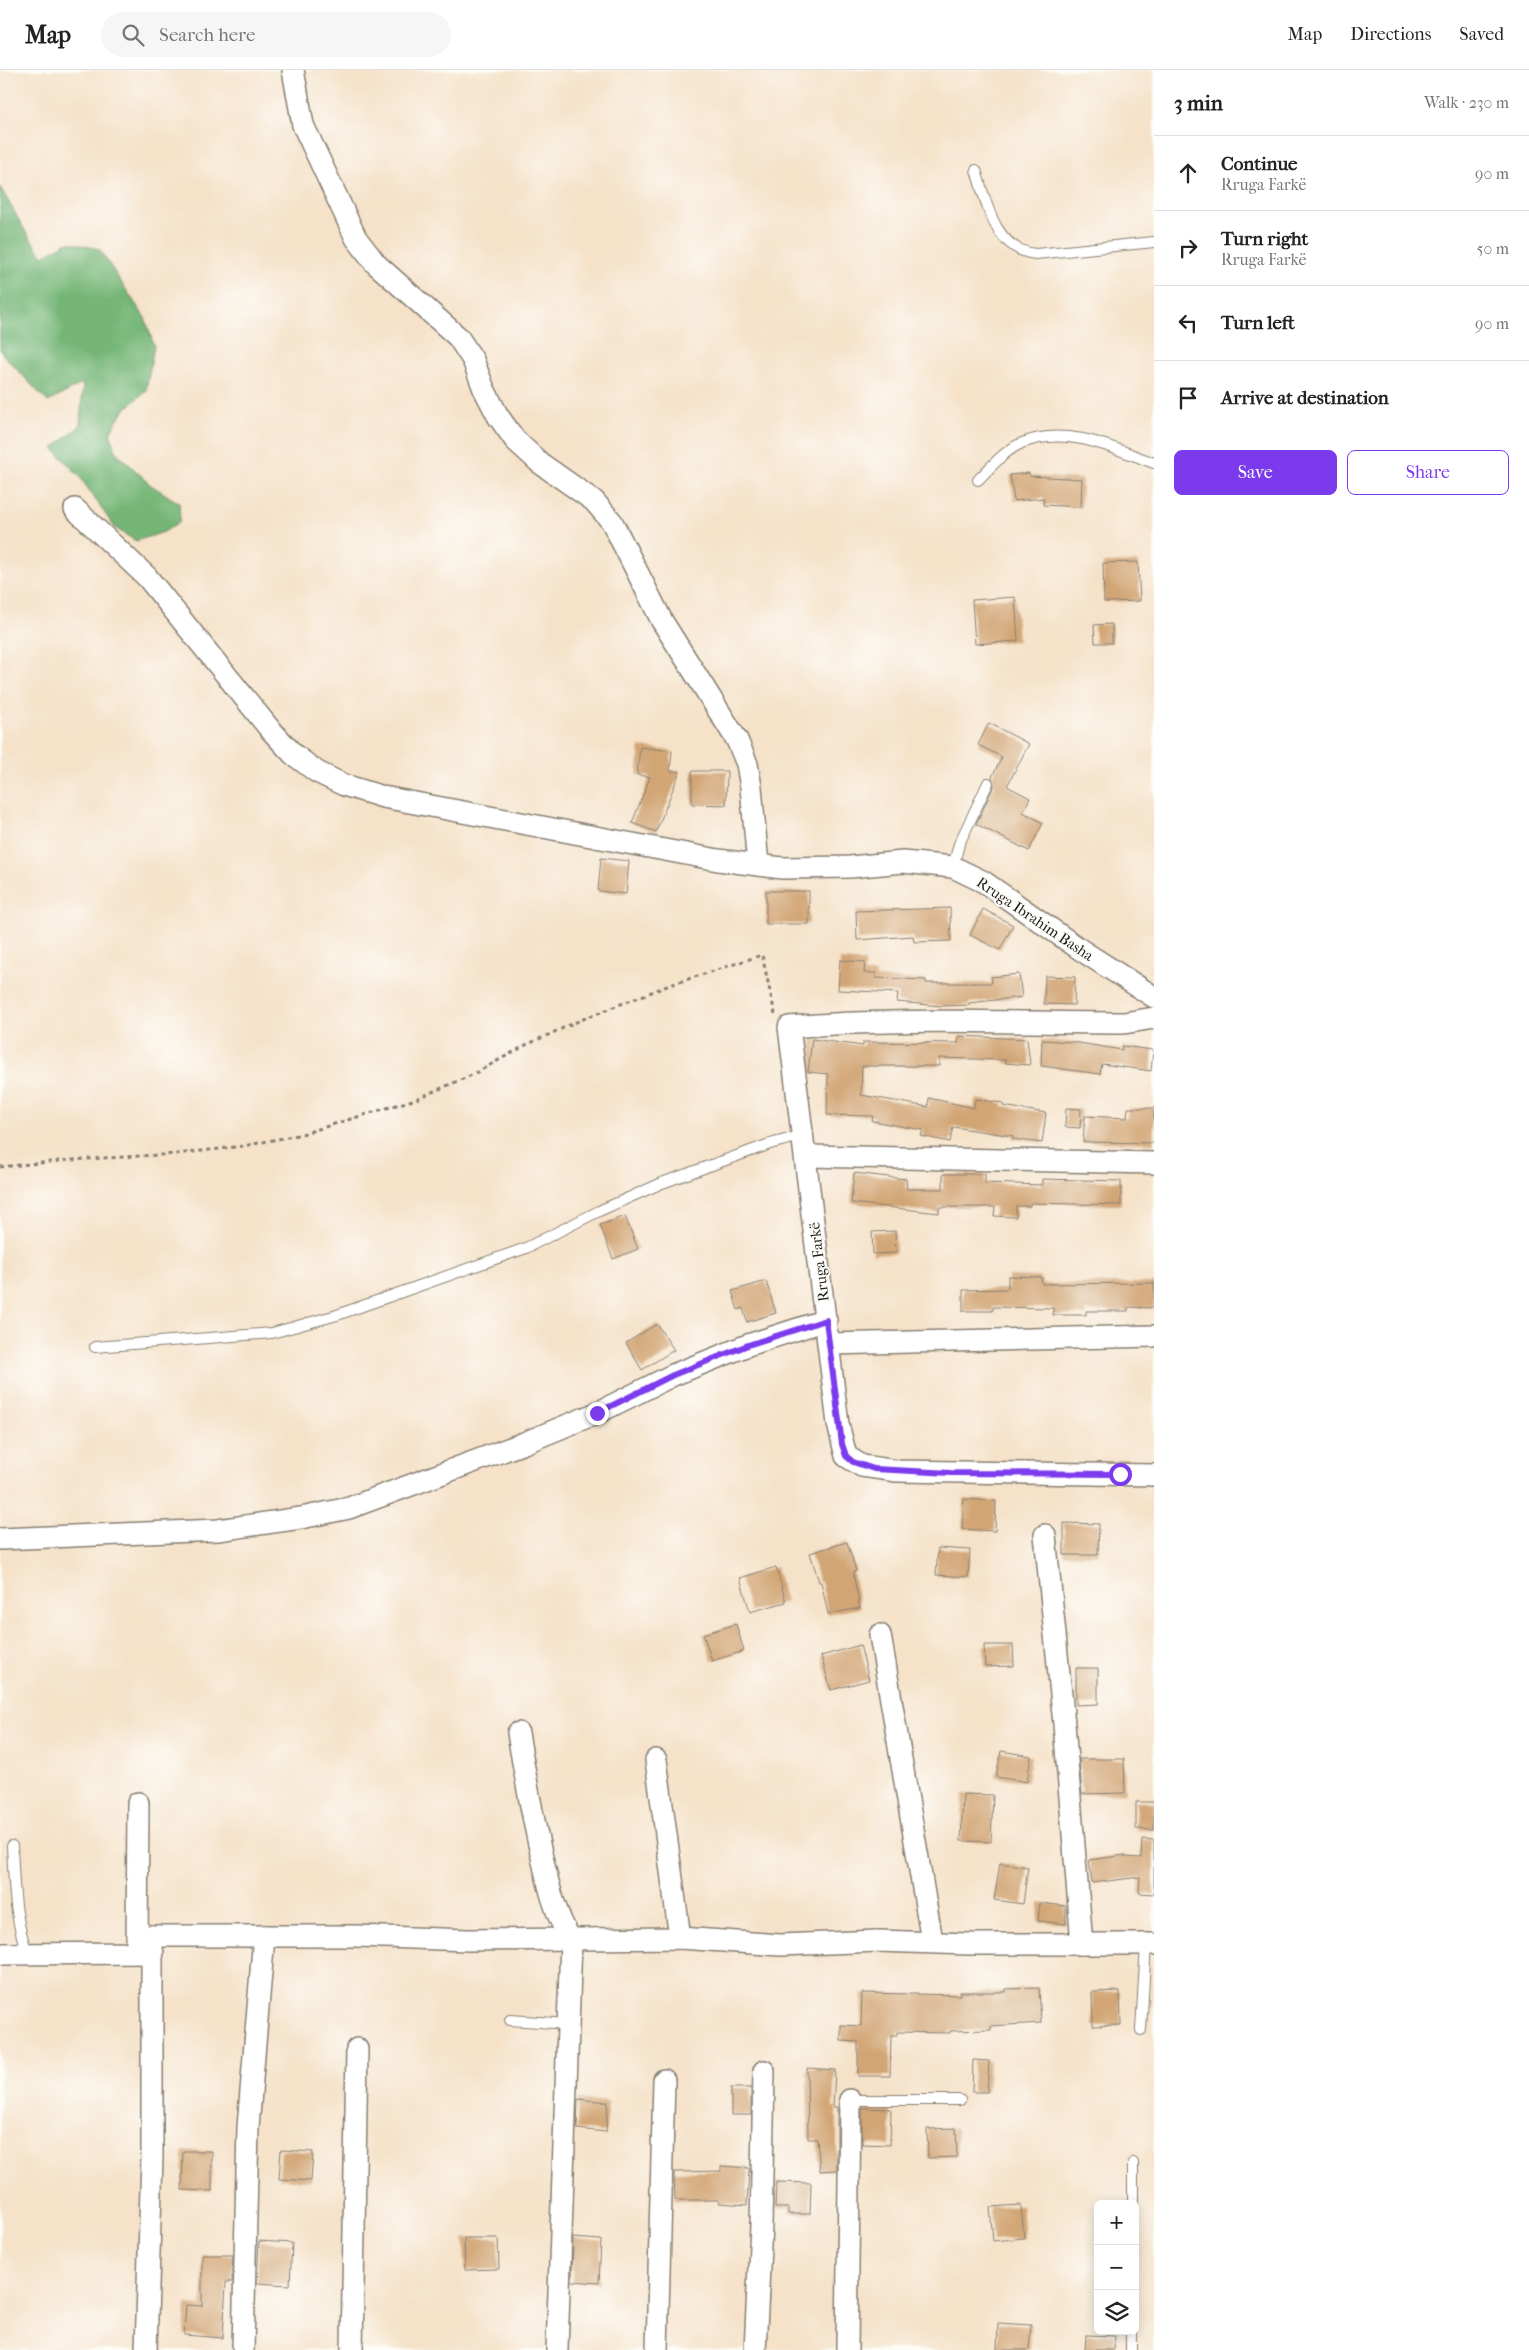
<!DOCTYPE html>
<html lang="en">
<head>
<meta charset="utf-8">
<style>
  body { margin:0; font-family:"IM FELL French Canon",serif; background:#f6f6f6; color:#222 }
  .controls { position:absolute; right:15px; bottom:15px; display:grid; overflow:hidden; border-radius:8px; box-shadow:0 2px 12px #0003 }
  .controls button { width:45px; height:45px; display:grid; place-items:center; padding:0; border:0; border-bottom:1px solid #e0e0e0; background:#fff; color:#222; font:25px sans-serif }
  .stop { position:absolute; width:15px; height:15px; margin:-11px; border:4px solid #7c3aed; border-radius:50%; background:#fff }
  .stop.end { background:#7c3aed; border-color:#fff; box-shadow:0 1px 5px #0008 }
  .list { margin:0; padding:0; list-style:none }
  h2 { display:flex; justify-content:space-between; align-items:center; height:65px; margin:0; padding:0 20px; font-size:21px }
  h2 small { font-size:16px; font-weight:400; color:#767676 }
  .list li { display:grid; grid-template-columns:32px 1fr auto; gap:15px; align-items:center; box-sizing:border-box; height:75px; padding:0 20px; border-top:1px solid #e0e0e0 }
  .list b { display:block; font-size:19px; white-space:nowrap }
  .list p { margin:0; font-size:16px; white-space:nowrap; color:#767676 }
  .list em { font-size:16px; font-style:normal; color:#767676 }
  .actions { display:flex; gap:10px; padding:15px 20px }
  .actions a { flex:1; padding:11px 0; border:1px solid #7c3aed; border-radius:8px; text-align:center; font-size:18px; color:#7c3aed }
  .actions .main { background:#7c3aed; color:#fff }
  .icon { flex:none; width:28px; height:28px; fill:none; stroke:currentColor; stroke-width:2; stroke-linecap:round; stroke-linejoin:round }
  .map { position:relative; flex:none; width:1154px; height:2280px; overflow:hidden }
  header { display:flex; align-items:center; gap:30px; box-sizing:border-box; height:70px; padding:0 25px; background:#fff; border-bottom:1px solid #e0e0e0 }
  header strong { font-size:24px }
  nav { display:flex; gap:28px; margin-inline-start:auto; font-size:18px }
  .search { width:350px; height:45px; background:#f6f6f6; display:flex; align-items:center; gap:12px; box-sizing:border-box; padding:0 18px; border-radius:28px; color:#767676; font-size:19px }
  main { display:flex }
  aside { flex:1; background:#fff }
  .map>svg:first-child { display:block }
  .forest { fill:#75b677; stroke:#48694a }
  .building { fill:#d2a575 }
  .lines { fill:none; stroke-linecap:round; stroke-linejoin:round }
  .lane-casing { stroke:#887f72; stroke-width:12 }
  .street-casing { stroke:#887f72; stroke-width:24 }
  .path { stroke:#887f72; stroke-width:3; stroke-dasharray:4 4; stroke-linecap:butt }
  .lane { stroke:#fff; stroke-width:10 }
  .street { stroke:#fff; stroke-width:21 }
  .route { stroke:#7c3aed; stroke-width:6 }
  .labels { text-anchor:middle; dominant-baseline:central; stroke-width:4; stroke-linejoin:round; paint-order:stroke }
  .street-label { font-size:15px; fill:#1c1c1c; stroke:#fdfcf7 }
</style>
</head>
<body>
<header>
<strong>Map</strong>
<div class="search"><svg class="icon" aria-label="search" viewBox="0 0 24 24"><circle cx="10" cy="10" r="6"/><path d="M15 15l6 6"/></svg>Search here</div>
<nav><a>Map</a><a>Directions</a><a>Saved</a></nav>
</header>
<main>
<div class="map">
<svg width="1154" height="2280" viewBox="0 0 1154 2280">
  <rect width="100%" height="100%" fill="#fdfcf7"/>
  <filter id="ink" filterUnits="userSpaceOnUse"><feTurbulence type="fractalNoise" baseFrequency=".02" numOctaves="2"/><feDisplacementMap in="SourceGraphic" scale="10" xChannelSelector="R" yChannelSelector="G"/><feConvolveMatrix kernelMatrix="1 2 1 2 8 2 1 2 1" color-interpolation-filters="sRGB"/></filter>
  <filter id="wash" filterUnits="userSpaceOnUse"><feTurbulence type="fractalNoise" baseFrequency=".0096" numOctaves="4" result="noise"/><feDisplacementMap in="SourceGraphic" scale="20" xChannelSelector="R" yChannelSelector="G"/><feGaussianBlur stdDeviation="1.12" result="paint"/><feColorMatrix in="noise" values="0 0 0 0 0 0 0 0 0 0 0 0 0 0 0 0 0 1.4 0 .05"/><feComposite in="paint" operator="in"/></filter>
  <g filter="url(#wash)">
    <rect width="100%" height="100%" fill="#f5e2c9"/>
    <path class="forest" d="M0,117L27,164L43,186L68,172L99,179L145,248L154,276L146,321L124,340L110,362L116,382L151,415L179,433L180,451L164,462L136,471L115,458L80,407L53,378L80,356L83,313L48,332L5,287L0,279Z"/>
    <g id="blocks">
      <g class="building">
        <path d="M1029,403L1030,406L1082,409L1081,437L1043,435L1044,428L1014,431L1010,405Z"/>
        <path d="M1138,492L1140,531L1104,532L1103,493Z"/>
        <path d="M1015,527L1018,571L975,574L972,530Z"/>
        <path d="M1112,554V573H1095L1094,555Z"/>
        <path d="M989,653L1029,674L1007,716L1030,728L1023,742L1043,753L1029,781L976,754L994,716L992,707L1002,687L978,675Z"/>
        <path d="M640,677L672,681L670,701H680L656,762L632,753L650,707L637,705Z"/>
        <path d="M692,701H727L726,735L692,734Z"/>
        <path d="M601,788L629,791L626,824L598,821Z"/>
        <rect x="766" y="821" width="43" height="33"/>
        <path d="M950,838L951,871L914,872L913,866L857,870L856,841Z"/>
        <path d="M983,839L1013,855L1000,880L970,865Z"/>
        <path d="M840,890L865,892L864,903H876V908L926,910V913H992L991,907L1019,904L1022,927L969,933V935L941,936L897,932L898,923L838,920Z"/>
        <path d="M1045,906L1075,907L1074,935L1044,934Z"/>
        <path d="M959,966L1027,969L1030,995L1005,993L1006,990L939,988V996H862L861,1025L928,1037L929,1028L974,1038L975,1029L1003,1033V1036L1046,1043L1042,1073L1013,1069V1066L953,1057L950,1072L921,1066L923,1060L872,1051L873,1046L827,1045L828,1004L808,1002L812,969L863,976V972L958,973Z"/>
        <path d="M1042,970L1073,972L1122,980V976L1153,980L1151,1001L1102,994L1100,1004L1041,996Z"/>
        <path d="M1066,1038L1081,1039L1080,1058L1065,1057Z"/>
        <path d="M1128,1038H1154V1073L1083,1072L1085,1046L1127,1048Z"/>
        <path d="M854,1103L906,1109L907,1119H943V1104H985V1113L1042,1115V1109L1121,1111V1135L1030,1133V1136H1016V1147L994,1146L995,1137H939V1143L851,1133Z"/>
        <path d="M625,1146L638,1179L613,1189L600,1155Z"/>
        <path d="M895,1161L896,1183L873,1184L872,1162Z"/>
        <path d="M1008,1206L1041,1207L1042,1214L1154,1213V1238L1128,1237V1241H1086V1245H1053V1238L993,1237V1241H963V1220L1008,1219Z"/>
        <path d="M766,1211L776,1243L747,1252L743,1238L738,1240L732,1221Z"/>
        <path d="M657,1254L674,1280L642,1300L626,1273Z"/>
        <path d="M964,1429L996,1431L995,1461L962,1459Z"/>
        <path d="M1064,1453L1099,1454L1098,1485H1064Z"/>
        <path d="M847,1472L856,1501L853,1502L860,1538L828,1544L821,1512H819L810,1483Z"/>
        <path d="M938,1478L970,1480L968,1507L936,1505Z"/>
        <path d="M776,1497L786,1532L750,1542L740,1508Z"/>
        <path d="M736,1554L744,1581L712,1591L703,1564Z"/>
        <path d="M860,1575L869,1610L831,1620L821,1586Z"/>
        <path d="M984,1575H1013L1014,1596L985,1597Z"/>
        <path d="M1076,1598H1098V1634L1076,1635Z"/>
        <path d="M1001,1681L1031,1686L1027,1712L996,1707Z"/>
        <path d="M1079,1689H1124L1125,1723L1082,1724Z"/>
        <path d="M963,1724L993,1725L991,1772L961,1771Z"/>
        <path d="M1136,1732H1154V1760L1136,1759Z"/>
        <path d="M1142,1769L1154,1770V1824L1139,1823L1140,1807L1092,1813L1089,1790L1125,1785V1787L1141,1788Z"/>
        <path d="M1000,1793L1028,1797L1023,1834L994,1830Z"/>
        <path d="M1040,1833L1066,1836V1854L1038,1851Z"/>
        <path d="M1039,1918L1041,1953L991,1956V1960L950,1961V1963L897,1962V1966H891L890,2006H858V1972L841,1971V1955L861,1956L862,1923L960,1925V1922H1006V1919Z"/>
        <path d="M1120,1921L1121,1955L1093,1956L1092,1922Z"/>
        <path d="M973,1990L989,1991L987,2022H972Z"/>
        <path d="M807,1998L835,2000L833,2037H837V2100L820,2101L817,2069H808Z"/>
        <rect x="731" y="2018" width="20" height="27"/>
        <path d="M578,2029L608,2032L606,2062L577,2059Z"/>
        <path d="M862,2038L891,2039L890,2075L862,2074Z"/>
        <path d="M956,2058L957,2087L928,2088L927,2059Z"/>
        <path d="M281,2080L313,2082L311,2111L279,2109Z"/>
        <path d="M183,2081H212V2121L182,2120Z"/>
        <path d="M721,2096L749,2098L747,2135L719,2133V2130H675L674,2102L721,2101Z"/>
        <path d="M776,2112L811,2113L810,2144H788V2138H775Z"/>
        <path d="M1021,2135L1024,2168L993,2171L990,2137Z"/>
        <path d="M464,2168H498L499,2199L465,2200Z"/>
        <path d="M573,2168L601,2170L599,2213L572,2211Z"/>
        <path d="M259,2171L292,2173L290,2215L257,2213Z"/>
        <path d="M202,2185H233L232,2212H226L223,2268L184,2265L186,2235L202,2236Z"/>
        <path d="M998,2253L1031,2255L1029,2280H997Z"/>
        <path d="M1086,2265L1115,2266L1114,2280H1085Z"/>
      </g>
    </g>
  </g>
  <g filter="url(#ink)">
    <use href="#blocks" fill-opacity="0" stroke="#887f72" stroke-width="1"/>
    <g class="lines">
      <defs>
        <g id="lane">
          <path d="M976,100C986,132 995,181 1036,184L1154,172"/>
          <path d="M978,410C991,397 1005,380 1022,373C1067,355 1113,378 1154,393"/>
          <path d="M953,797L959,774L988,713"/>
          <path d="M95,1277L272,1263L337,1245L526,1178L599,1141L662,1113L770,1074L804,1065"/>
          <path d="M12,1776C14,1813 14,1850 28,1884"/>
          <path d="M510,1950L569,1954"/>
          <path d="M1141,1960L1146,1874"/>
          <path d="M850,2030H960"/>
          <path d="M1133,2134V2093"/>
          <path d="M1131,2280V2261"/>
        </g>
        <g id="street">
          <path d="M293,0L303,55L356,168L376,194L458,267L473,290L484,319L498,346L515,370L540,393L594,431L612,452L662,551L737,670L747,694L751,717L758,795"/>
          <path d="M75,439L147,507L269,658L293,684L317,702L344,715L383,727L718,790L782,798L850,797L903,792L953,797L984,812L1081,880L1154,927"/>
          <path d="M1154,948L1124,953C1013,953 901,947 789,957L838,1354L846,1386L862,1396L897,1401L1154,1405"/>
          <path d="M807,1086L1154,1093"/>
          <path d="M829,1274L1154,1266"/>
          <path d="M1045,1465L1064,1654L1082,1874"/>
          <path d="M0,1469L218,1460L301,1448L349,1438L524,1373L597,1343L673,1305L748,1275L826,1250"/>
          <path d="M880,1565L932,1871"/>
          <path d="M518,1663C525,1705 532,1746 542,1787C549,1817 555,1844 571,1870L557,2280"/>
          <path d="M656,1690L680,1868"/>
          <path d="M137,1866H356L468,1870L680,1868L780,1875L878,1871L969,1874H1154"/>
          <path d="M137,1880L138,1733"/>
          <path d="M0,1884L153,1883"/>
          <path d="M146,2280L152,2087V1866"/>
          <path d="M243,2280L248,2057L264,1866"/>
          <path d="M352,2280L357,1979"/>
          <path d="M657,2280L664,2010"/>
          <path d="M755,2280L761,2155L764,2001"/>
          <path d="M847,2280L850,2030"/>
        </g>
      </defs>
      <use href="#lane" class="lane-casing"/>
      <use href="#street" class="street-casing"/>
      <path class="path" d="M0,1097L70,1090L176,1084L244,1076L302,1064L416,1029L472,1005L526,975L583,949L667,916L762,885L775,944"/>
      <use href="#lane" class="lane"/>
      <use href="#street" class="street"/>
    </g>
  </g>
  <g class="lines" filter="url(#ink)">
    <path class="route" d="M597,1343L673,1305L748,1275L826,1250L842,1374L846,1386L853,1392L874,1399L951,1403L1120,1404"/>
  </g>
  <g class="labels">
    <g class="street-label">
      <text transform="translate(1035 849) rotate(34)">Rruga Ibrahim Basha</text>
      <text transform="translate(819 1192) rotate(-97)">Rruga Farkë</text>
    </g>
  </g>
</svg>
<div class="controls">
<button>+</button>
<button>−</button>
<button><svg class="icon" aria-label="layers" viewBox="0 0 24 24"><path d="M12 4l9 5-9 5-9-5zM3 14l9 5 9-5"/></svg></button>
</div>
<div class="stop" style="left:1120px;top:1404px"></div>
<div class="stop end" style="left:597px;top:1343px"></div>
</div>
<aside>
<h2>3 min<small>Walk · 230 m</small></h2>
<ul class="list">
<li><svg class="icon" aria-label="ahead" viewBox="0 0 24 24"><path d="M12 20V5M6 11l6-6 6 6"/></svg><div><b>Continue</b><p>Rruga Farkë</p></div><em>90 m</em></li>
<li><svg class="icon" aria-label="right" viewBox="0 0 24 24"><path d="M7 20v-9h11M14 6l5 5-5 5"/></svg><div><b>Turn right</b><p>Rruga Farkë</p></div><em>50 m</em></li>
<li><svg class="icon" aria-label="left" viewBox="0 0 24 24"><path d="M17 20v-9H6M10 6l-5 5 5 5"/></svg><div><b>Turn left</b></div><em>90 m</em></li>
<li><svg class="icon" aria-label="arrive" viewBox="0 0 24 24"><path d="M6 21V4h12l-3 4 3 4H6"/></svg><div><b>Arrive at destination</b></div></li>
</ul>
<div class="actions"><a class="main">Save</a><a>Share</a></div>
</aside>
</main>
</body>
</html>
